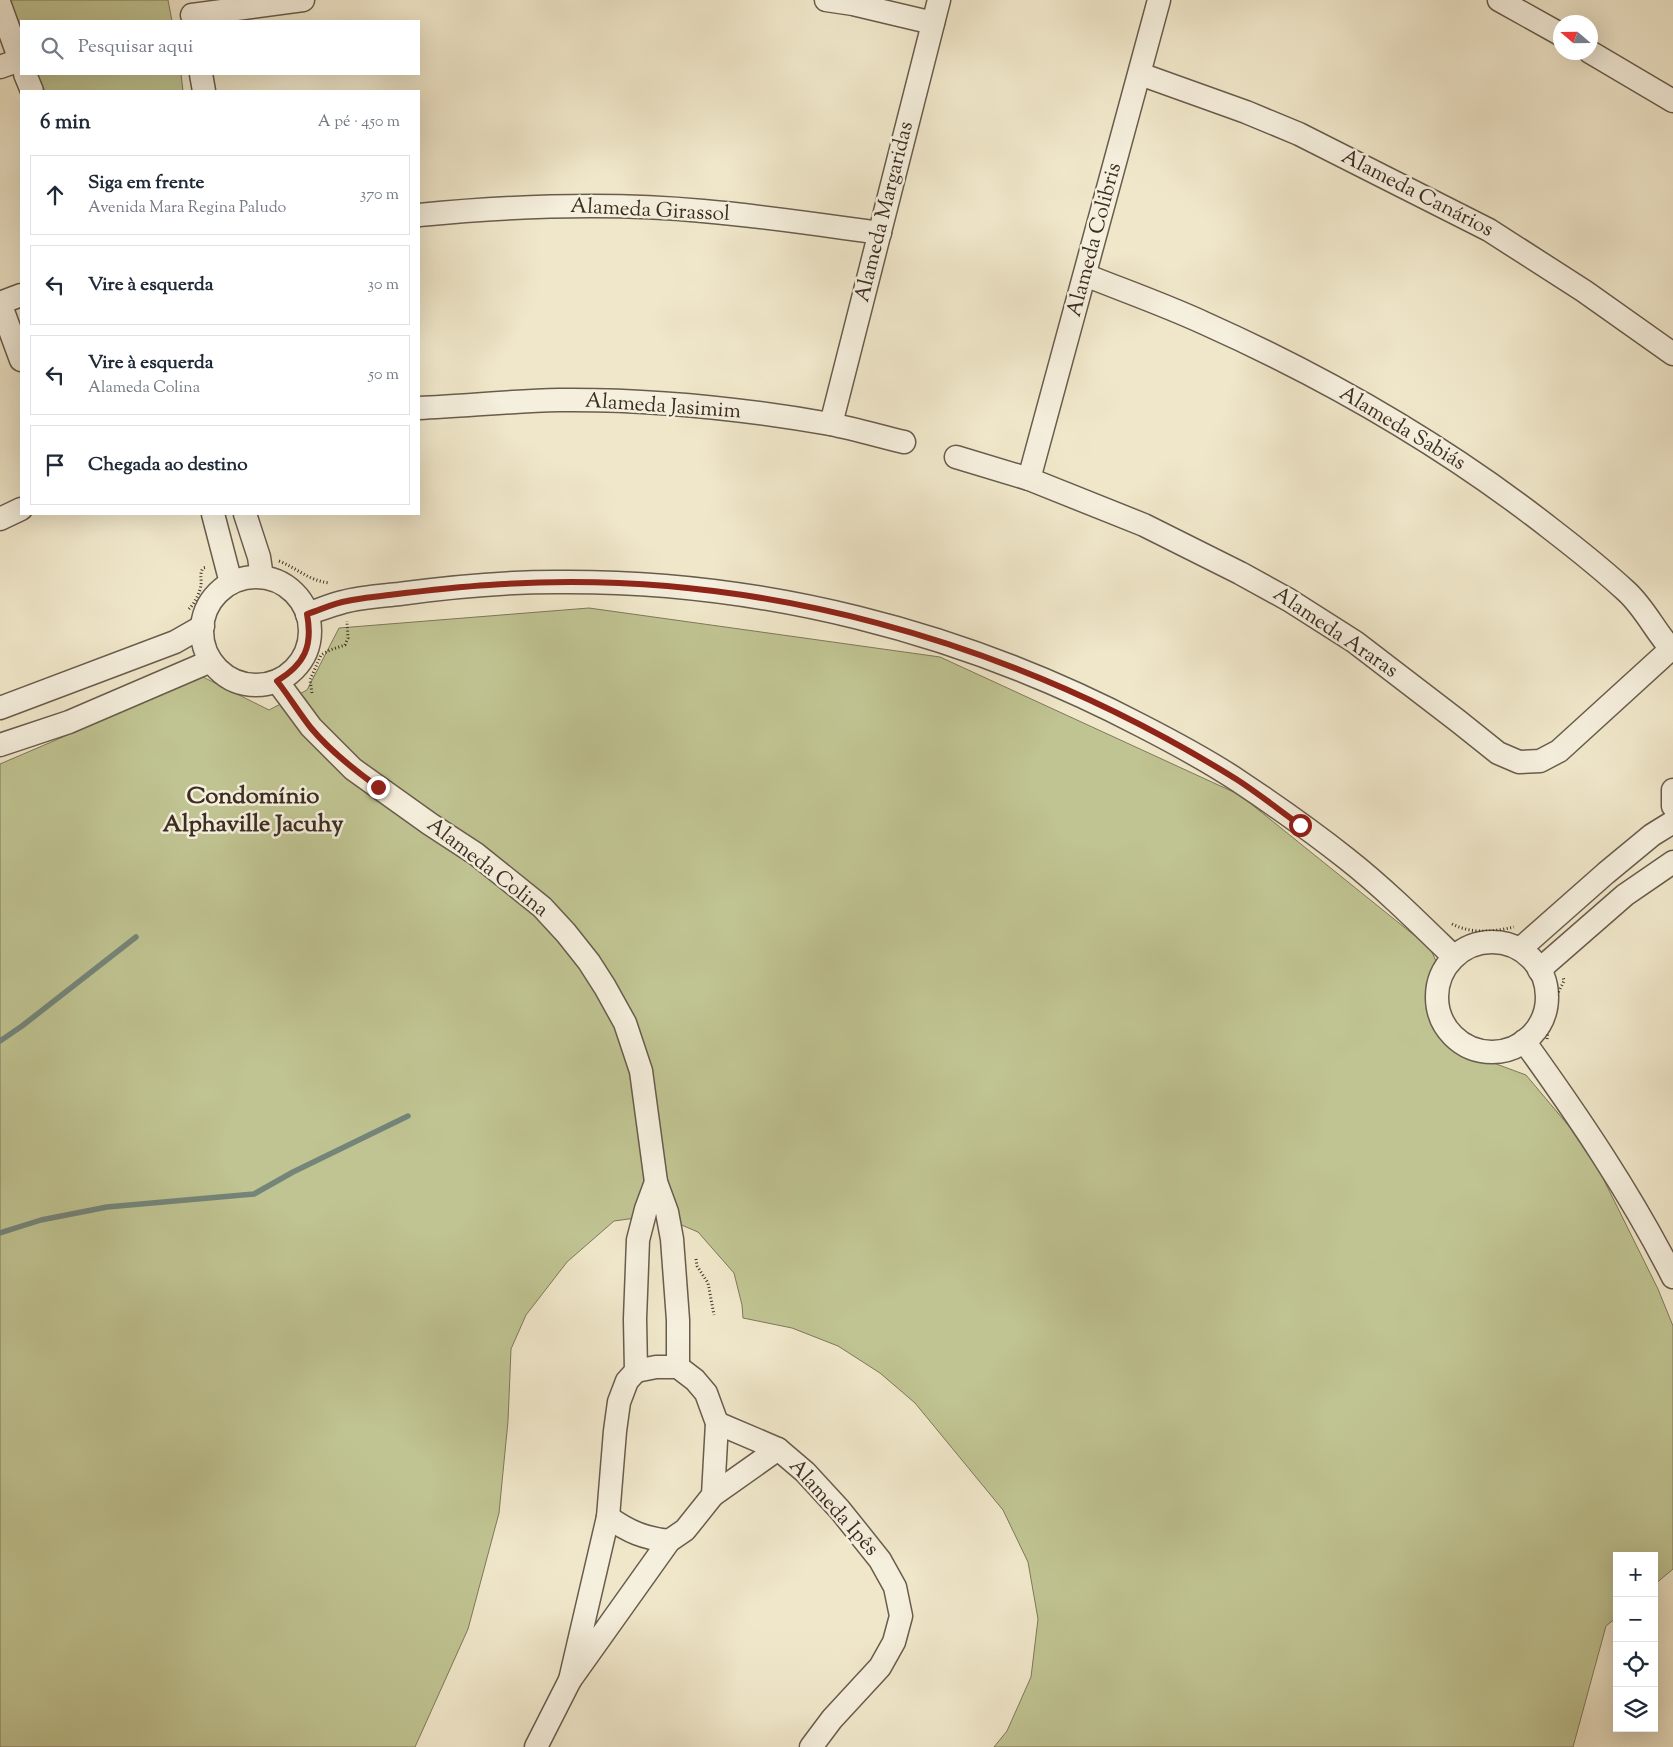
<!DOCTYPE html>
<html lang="pt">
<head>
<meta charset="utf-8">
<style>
  body { margin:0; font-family:"Sorts Mill Goudy",serif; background:#f6f6f7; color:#1f2937 }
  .controls { position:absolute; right:15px; bottom:15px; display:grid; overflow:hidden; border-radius:0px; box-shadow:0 5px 20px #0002 }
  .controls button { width:45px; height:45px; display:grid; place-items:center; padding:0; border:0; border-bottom:1px solid #e0e1e3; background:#fff; color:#1f2937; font:25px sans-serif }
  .compass { position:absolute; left:1553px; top:15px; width:45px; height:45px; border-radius:50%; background:#fff; box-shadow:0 5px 20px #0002; rotate:290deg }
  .stop { position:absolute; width:15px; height:15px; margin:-11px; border:4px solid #8f2418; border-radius:50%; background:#fff }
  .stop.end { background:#8f2418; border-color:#fff; box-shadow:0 1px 5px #0008 }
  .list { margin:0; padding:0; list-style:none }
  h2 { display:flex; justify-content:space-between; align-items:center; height:65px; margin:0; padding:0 20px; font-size:21px }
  h2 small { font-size:16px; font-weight:400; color:#747a83 }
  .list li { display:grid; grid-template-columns:32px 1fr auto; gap:15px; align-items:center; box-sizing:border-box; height:80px; margin:0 10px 10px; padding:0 10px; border:1px solid #e0e1e3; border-radius:0px }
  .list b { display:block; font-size:19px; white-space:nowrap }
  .list p { margin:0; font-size:16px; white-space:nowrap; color:#747a83 }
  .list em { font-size:16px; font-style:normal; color:#747a83 }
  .icon { flex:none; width:28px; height:28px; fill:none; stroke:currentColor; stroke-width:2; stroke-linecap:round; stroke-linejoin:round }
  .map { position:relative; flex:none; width:1673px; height:1747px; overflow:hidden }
  .search { position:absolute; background:#fff; box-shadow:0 5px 20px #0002; left:20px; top:20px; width:400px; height:55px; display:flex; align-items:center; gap:12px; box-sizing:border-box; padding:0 18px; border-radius:0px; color:#747a83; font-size:19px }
  .panel { position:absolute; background:#fff; box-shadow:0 5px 20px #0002; left:20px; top:90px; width:400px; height:425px; border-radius:0px }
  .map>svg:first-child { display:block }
  .green { fill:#c0c492; stroke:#7e785a }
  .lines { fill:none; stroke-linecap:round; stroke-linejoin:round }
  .stream { stroke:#74857a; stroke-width:5.5 }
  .minor-casing { stroke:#695c4c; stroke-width:25 }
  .path { stroke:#3c2d22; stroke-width:3; stroke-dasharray:1 2.5; stroke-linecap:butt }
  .minor { stroke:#f5efdd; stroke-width:22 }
  .route { stroke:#8f2418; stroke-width:6 }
  .labels { text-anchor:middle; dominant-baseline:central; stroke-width:5; stroke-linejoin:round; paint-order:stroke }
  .street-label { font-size:21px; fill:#3c2d22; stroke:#f5efdd }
  .quarter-label { font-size:24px; font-weight:bold; fill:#3c2d22; stroke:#f5efdd }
</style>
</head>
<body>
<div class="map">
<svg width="1673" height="1747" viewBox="0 0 1673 1747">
  <rect width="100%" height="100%" fill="#f0e7ca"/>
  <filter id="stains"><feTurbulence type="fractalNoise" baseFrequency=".004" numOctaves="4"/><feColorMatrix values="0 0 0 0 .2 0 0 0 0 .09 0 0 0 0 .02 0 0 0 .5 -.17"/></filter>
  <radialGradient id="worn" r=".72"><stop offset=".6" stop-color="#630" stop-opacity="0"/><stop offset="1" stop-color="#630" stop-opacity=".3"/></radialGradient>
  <g class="green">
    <path d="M0,0H168L172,21H21V74H181L183,91H24Z"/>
    <path d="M589,608L940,657L1240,795L1430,948L1447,985L1453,1048L1526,1075L1589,1150L1658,1289L1673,1326V1569L1654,1585V1556H1617V1617L1606,1626L1573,1747H994L1007,1731L1031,1677L1038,1619L1028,1562L1003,1510L915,1403L880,1373L838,1346L792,1328L743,1318L742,1305L734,1273L698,1232L658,1215L614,1221L567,1262L526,1315L511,1349L508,1421L499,1513L468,1629L415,1747H0V764L203,677L269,710L307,690L339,628Z"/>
  </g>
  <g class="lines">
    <g class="stream">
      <path d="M0,1041L22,1026L136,937"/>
      <path d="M0,1233L41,1220L107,1207L254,1194L293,1172L408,1116"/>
    </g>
    <defs>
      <g id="minor">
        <path d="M826,0L853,4L933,23"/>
        <path d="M1499,0L1560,34"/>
        <path d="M0,5L21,63"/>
        <path d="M192,15L303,0"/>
        <path d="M1590,52L1673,101"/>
        <path d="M0,67L20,60"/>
        <path d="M25,74L32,91"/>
        <path d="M201,74L204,91"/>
        <path d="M1140,74L1246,112L1299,134L1489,230L1584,291L1673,354"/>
        <path d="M419,215C511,206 610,202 703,211C762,216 821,225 880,233"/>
        <path d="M1085,275C1125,291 1165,305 1204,323C1327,378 1445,446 1551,529C1577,549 1602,569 1626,591C1645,608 1656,633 1673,651"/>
        <path d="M0,303L21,360"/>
        <path d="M0,303L21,295"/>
        <path d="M419,408C465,406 512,401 559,400C646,399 744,409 830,424C855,429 879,436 904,442"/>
        <path d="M831,424L939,0"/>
        <path d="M956,457L1029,479L1144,525L1240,573L1289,600L1355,642L1458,721L1498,753L1519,762L1540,761L1559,751L1671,649"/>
        <path d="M1029,479L1159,0"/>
        <path d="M213,514L231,583"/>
        <path d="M245,514L259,557L262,577"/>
        <path d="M0,519L21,509"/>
        <circle cx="256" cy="631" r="54"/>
        <path d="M307,614C319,610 331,605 343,602C361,597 381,596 399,594C451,587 503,582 556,582C760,580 961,631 1142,726C1175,743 1209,761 1240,782C1276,806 1313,832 1347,859C1385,889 1419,923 1454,957"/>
        <path d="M277,681L311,727L353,769L430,824L476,854L542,907L566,933L589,962L605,987L625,1023L641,1071L656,1182L667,1212L672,1239L678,1320V1367"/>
        <path d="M0,708L175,642L203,626"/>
        <path d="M0,745L69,722L211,661"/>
        <path d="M1673,790V806"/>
        <circle cx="1492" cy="997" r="55"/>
        <path d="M1520,949L1606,873L1652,835L1673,822"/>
        <path d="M1539,970L1625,895L1673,862"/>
        <path d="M1524,1041C1578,1116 1631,1194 1673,1277"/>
        <path d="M656,1182L646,1209L638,1240L635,1319L636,1371L627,1381L619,1402L615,1431L608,1517C629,1532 644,1538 669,1541"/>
        <path d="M778,1449L805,1472L840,1510L880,1560L895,1587L901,1616L894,1642L880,1667L832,1719L811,1747"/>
        <path d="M713,1495L778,1449L717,1423"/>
        <path d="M608,1517L570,1680L669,1541L685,1530L713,1495L717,1423L706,1393L695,1380L678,1367H656L636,1371"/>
        <path d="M536,1747L570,1680"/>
      </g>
    </defs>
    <use href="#minor" class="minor-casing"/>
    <g class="path">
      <path d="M279,561C297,568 309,581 330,583"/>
      <path d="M189,609C194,604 200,593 201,585C202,579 199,575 203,568L207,567"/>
      <path d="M312,693L310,680L321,655L330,650L345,645L348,638L347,621"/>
      <path d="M1452,924C1472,934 1493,932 1514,927"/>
      <path d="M1547,1039L1551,1007L1564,981L1563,976"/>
      <path d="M696,1259L697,1266L708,1283L714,1315"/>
    </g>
    <use href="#minor" class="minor"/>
  </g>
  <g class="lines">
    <path class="route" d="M378,787C353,769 330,751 311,728C299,713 289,696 277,681C305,664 313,646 307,614C320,610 334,603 347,601C361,598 375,597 389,595C422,591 455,587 489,585C751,566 1014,641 1236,779C1258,793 1279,810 1300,825"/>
  </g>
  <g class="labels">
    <g class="street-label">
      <text transform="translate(1417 194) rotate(27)">Alameda Canários</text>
      <text transform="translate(650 211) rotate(3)">Alameda Girassol</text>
      <text transform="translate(885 212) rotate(-76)">Alameda Margaridas</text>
      <text transform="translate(1095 240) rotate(-75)">Alameda Colibris</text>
      <text transform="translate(663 407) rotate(4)">Alameda Jasimim</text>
      <text transform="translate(1402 429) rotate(31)">Alameda Sabiás</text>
      <text transform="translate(1335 633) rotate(34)">Alameda Araras</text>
      <text transform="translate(487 868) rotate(38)">Alameda Colina</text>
      <text transform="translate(833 1508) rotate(48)">Alameda Ipês</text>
    </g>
    <g class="quarter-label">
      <text x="253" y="797">Condomínio<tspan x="253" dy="28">Alphaville Jacuhy</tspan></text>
    </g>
  </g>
  <rect width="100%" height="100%" filter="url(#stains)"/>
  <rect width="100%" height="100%" fill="url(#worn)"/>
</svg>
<div class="controls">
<button>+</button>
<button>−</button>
<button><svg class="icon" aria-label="locate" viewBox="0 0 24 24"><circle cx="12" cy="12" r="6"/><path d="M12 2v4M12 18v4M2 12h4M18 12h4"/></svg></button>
<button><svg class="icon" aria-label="layers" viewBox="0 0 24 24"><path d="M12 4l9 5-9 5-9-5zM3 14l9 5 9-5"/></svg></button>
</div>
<svg class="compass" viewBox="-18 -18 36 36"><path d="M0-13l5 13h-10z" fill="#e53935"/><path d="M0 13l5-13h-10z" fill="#747a83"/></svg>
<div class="stop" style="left:1300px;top:825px"></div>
<div class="stop end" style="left:378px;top:787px"></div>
<div class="search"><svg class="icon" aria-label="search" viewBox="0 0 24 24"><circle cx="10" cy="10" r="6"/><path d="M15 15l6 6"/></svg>Pesquisar aqui</div>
<section class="panel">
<h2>6 min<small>A pé · 450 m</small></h2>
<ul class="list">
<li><svg class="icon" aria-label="ahead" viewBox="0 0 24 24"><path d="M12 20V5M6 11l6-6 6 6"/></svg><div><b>Siga em frente</b><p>Avenida Mara Regina Paludo</p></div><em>370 m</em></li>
<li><svg class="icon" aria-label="left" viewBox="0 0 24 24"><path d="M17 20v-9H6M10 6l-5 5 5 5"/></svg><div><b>Vire à esquerda</b></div><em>30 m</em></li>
<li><svg class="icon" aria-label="left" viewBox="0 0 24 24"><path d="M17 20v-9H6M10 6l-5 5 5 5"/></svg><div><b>Vire à esquerda</b><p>Alameda Colina</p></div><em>50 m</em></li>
<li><svg class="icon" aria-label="arrive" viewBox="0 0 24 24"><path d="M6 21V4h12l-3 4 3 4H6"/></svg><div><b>Chegada ao destino</b></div></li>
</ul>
</section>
</div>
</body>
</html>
